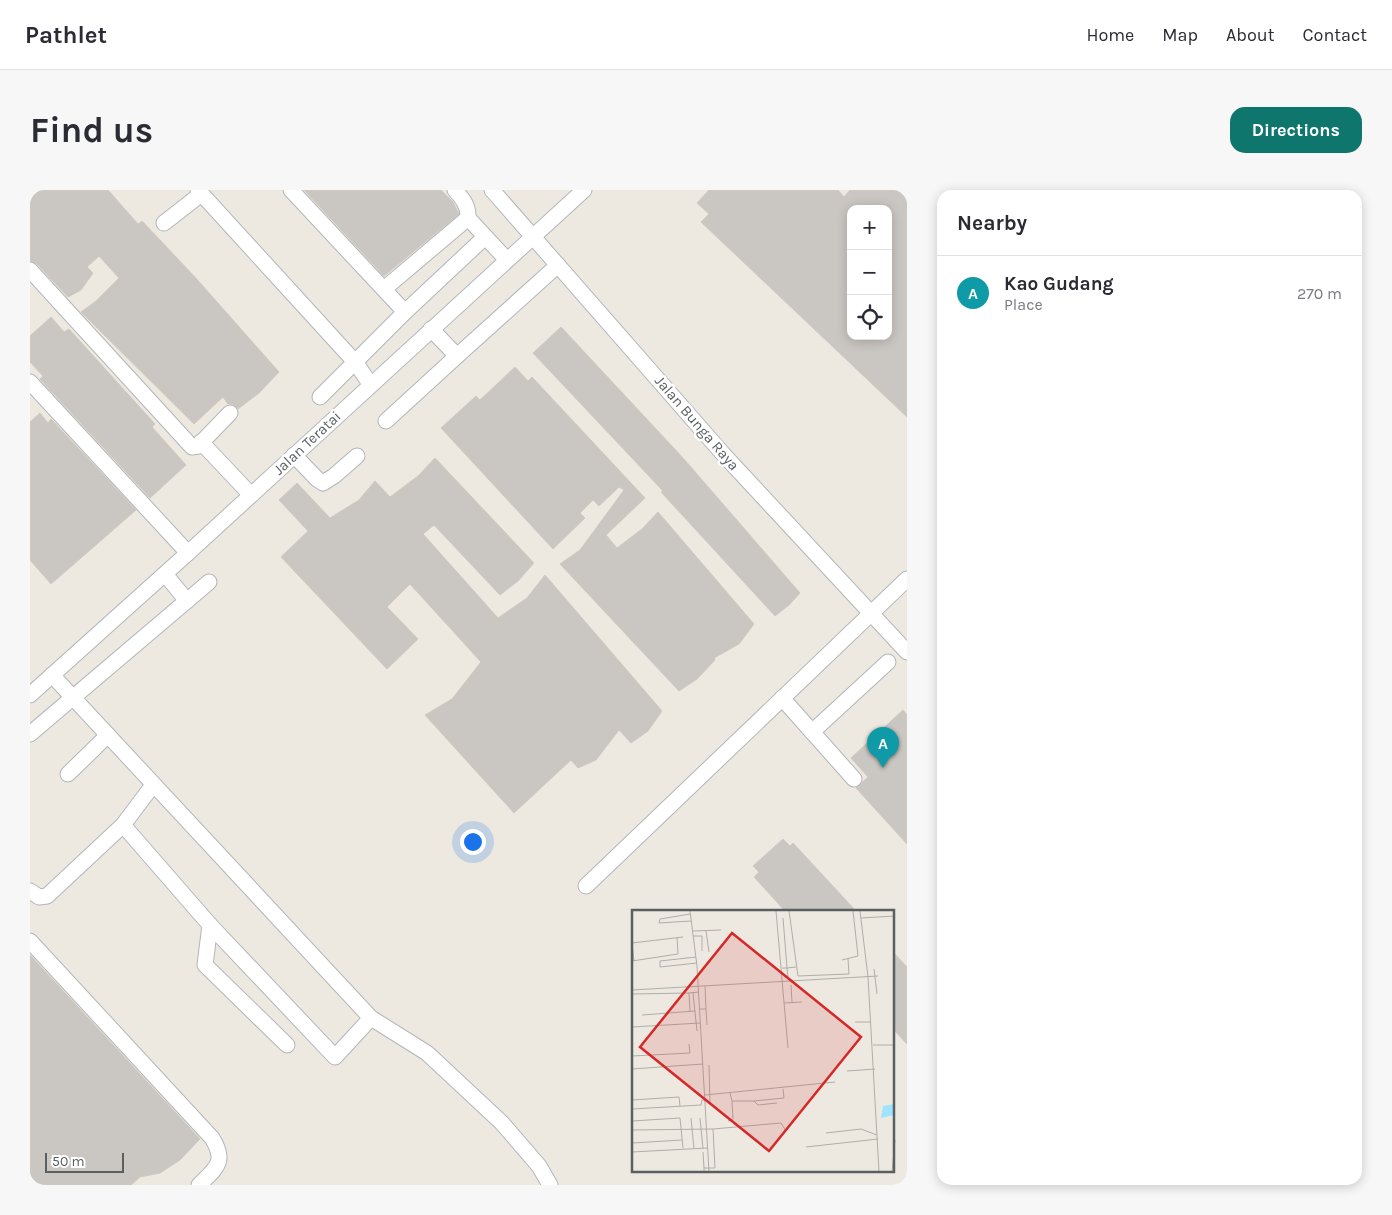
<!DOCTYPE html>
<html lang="en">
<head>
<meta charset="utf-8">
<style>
  body { margin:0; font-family:Karla,sans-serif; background:#f7f7f7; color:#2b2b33 }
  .controls { position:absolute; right:15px; top:15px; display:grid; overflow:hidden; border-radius:10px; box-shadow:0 2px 12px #0003 }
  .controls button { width:45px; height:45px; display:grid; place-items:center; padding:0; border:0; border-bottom:1px solid #e1e1e2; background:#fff; color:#2b2b33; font:25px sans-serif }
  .scale { position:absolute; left:15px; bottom:12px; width:79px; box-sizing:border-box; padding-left:5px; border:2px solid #5a5f62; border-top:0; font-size:14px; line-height:18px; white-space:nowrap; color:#5a5f62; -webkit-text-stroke:4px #fff; paint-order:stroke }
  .you { position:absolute; left:442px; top:651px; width:18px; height:18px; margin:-12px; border:4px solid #fff; border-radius:50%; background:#1a73e8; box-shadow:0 0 0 8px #1a73e833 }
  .badge { display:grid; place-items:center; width:32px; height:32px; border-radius:50%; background:#0f766e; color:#fff; font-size:16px; font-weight:700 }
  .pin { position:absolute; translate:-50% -41px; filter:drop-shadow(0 1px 2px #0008) }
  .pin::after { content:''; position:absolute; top:26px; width:18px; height:15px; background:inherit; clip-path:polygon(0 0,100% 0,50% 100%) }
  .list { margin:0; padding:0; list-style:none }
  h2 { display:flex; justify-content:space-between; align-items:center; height:65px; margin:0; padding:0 20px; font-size:21px }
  h2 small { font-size:16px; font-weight:400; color:#7c7c81 }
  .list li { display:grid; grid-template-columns:32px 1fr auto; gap:15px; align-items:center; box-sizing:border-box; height:75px; padding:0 20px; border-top:1px solid #e1e1e2 }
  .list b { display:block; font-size:19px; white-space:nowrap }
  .list p { margin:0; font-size:16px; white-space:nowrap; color:#7c7c81 }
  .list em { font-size:16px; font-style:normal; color:#7c7c81 }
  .icon { flex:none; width:28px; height:28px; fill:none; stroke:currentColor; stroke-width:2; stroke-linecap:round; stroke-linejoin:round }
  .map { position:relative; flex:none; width:877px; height:995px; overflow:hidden; border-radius:15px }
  header { display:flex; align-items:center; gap:30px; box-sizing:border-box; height:70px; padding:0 25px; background:#fff; border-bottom:1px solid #e1e1e2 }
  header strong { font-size:24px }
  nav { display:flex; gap:28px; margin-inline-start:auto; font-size:18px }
  .intro { display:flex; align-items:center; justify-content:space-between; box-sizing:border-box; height:120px; padding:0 30px }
  h1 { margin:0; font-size:35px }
  .button { padding:12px 22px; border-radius:15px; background:#0f766e; color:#fff; font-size:18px; font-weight:700 }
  main { display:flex; gap:30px; padding:0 30px }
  aside { flex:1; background:#fff; border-radius:15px; box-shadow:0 2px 12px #0003 }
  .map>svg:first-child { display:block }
  .building { fill:#cac6c1; stroke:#d1c9c0; fill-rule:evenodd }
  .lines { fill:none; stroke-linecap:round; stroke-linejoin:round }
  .minor-casing { stroke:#b2b6b9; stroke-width:17 }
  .minor { stroke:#fff; stroke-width:15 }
  .labels { text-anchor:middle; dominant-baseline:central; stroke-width:5; stroke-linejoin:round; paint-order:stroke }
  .street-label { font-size:15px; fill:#5a5f62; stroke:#fff }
  .inset-road { fill:none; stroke:#aeaeaa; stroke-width:1 }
  .view { fill:#d62828; fill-opacity:0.15; stroke:#d62828; stroke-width:2.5 }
  .inset-edge { fill:none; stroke:#5a5f62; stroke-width:2.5 }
</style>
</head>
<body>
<header>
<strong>Pathlet</strong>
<nav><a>Home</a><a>Map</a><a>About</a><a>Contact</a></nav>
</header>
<div class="intro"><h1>Find us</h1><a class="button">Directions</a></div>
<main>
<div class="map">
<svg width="877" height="995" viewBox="0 0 877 995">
  <rect width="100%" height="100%" fill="#ede9e1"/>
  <g class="building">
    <path d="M0,0H78L108,34L112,31L164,86L249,182L229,203L208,219L203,214H198L193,207L164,234L51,122L66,111L89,88L69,66L57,77L63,83L51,100L38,107L7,74L0,71Z"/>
    <path d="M274,0H411L423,12L429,24L354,86Z"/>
    <path d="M679,0H808L814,7L820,0H877V227L671,32L679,24L667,13ZM821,19H858V146H821Z"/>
    <path d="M21,127L34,142L39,139L125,234L122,237L156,275L120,308L10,189L13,186L0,172V146Z"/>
    <path d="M531,137L654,269L770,403L759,415L745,426L631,302L633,301L503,163Z"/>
    <path d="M485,177L498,191L502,187L615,308L576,345L587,358L612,339L628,322L724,434L709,454L684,468L685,470L667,489L649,501L530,374L550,360L594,300L589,297L569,316L563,310L550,323L555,328L523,359L411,238L446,206L450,210Z"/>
    <path d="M10,223L18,233L21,229L106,320L21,394L0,370V232Z"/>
    <path d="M405,268L504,373L488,391L470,405L404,335L393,344L468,428L497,408L515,385L632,521L618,541L601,553L589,540L566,570L548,578L541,570L484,623L395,525L422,509L451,472L380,394L357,417L388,449L357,479L251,367L278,341L249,310L267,293L300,328L329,310L345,291L360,307L388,286Z"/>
    <path d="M873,520L877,525V654L826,598L838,587L821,568Z"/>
    <path d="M753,649L760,656L763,653L826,721H755L724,687L729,682L723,676Z"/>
    <path d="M863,762L877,777V854L863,839Z"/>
    <path d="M0,765L170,949L150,970L130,983L110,987L101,995H0Z"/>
  </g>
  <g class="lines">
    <defs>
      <g id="minor">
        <path d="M168,0L326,173L340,194"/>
        <path d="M261,0L375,122"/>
        <path d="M425,0C432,8 439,16 438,28"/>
        <path d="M462,0L694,265L877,462"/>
        <path d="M134,33L171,4"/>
        <path d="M0,80L162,257L168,256L200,223"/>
        <path d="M354,99L438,28L477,70"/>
        <path d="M401,139L427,166L528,75"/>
        <path d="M0,192L158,363"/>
        <path d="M290,207L375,122L455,47"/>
        <path d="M356,231L427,166"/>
        <path d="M171,252L221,305"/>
        <path d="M264,265L287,289L293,293L304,286L327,266"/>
        <path d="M135,384L157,411"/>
        <path d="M22,485L341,828L397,863L472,933L509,976L520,995"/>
        <path d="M0,505L158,363L554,0"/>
        <path d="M752,508L824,589"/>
        <path d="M782,542L858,472"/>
        <path d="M0,544L179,392"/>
        <path d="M38,584L78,545"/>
        <path d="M123,595L93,635L180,735L175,775L257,855"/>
        <path d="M556,696L877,389"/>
        <path d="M0,701L9,707L17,706L93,635"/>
        <path d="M180,735L305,867L341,828"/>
        <path d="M0,751L182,948C197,972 186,978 169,995"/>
      </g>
    </defs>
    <use href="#minor" class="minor-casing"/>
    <use href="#minor" class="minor"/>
  </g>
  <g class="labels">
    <g class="street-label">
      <text transform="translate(667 233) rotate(49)">Jalan Bunga Raya</text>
      <text transform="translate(277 253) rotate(-43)">Jalan Teratai</text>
    </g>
  </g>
  <g transform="translate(602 720)">
    <rect width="262" height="262" fill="#ede9e1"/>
    <path d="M262,194V205L249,208L251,196Z" fill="#a0e3fe"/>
    <path class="inset-road" d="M58,1L65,56L77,262M144,1L156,138M157,1L166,66L217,64L216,49M228,1L236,67L247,262M58,4L28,9L27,13L59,11M229,8L263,6M61,21L89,20M74,21L77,42M61,26H70V41M0,33L51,27M0,34L2,51M64,47L28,51V57L65,53M210,50L226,46L221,1M0,51L46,44L45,27M150,58H155L151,8M242,59L245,84M156,67L155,58L164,57M159,75L160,92M0,80L246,66M61,83L65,121M0,84L57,83M152,93L170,92M68,99H74L73,76M74,99L75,115M58,101L57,83L67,82M10,105L63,101M223,112H239M0,117L68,113M241,135H263M0,146L58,143L57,134M77,155L78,194M0,159L71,154M215,161L243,159M98,183L100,191H122L126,195L145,193M73,185L203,172M0,190L47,187L48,196M122,191L152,188L151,179M0,199L69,195L70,190H73M59,208L62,239M68,208L71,239M0,211L48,208L51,238M96,211L101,209L100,191M81,219L149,213L154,221M0,220L81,219L83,258H72V262M194,223L229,219L245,225M0,233L50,230M174,237L246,229M0,242L75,238M71,242L72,258M260,262L263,230"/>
    <path class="view" d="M100,23L229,127L137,241L8,137Z"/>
    <rect width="262" height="262" class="inset-edge"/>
  </g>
</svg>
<div class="controls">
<button>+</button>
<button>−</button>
<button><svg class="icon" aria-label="locate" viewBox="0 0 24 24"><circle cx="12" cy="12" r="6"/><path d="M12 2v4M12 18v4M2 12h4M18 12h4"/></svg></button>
</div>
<div class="scale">50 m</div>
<div class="you"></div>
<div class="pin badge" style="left:853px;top:578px;background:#0f9aa8">A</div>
</div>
<aside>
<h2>Nearby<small></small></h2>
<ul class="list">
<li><span class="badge" style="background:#0f9aa8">A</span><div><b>Kao Gudang</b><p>Place</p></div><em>270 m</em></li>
</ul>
</aside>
</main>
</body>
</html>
